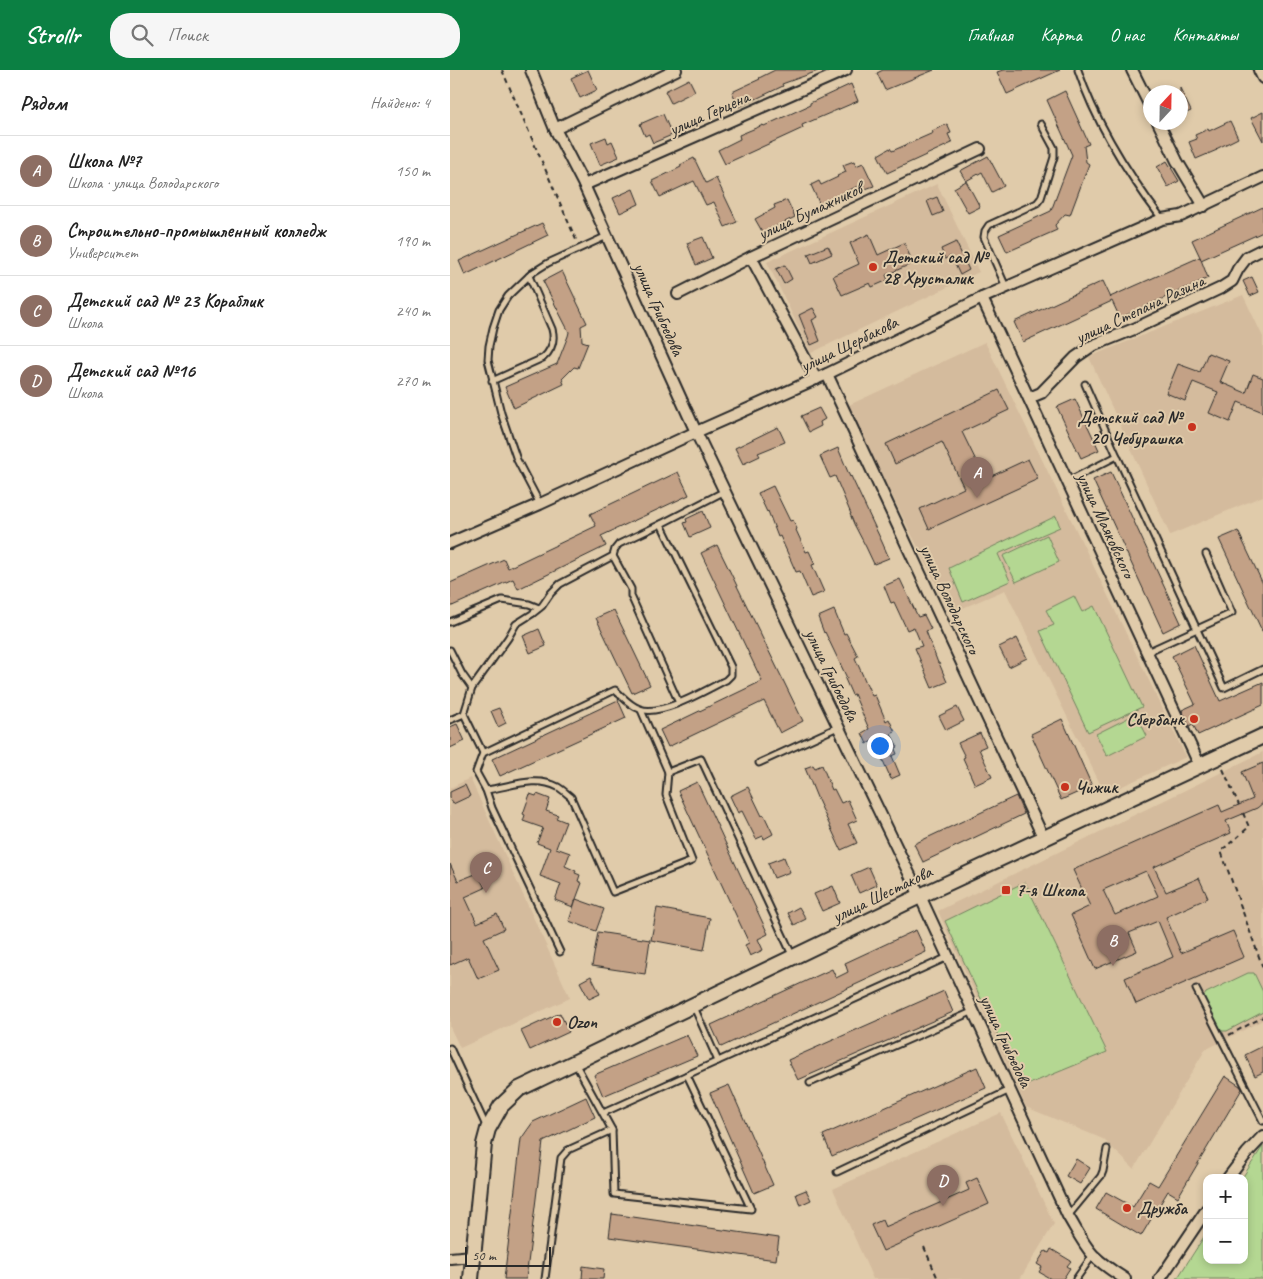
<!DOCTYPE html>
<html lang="ru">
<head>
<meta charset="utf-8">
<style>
  body { margin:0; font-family:Caveat,sans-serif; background:#f6f6f6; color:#222 }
  .controls { position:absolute; right:15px; bottom:15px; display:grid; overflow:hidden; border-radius:10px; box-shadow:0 2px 8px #0003 }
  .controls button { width:45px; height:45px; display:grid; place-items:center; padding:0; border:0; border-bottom:1px solid #e0e0e0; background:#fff; color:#222; font:25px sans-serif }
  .compass { position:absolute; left:693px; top:15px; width:45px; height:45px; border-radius:50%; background:#fff; box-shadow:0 2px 8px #0003; rotate:22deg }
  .scale { position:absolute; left:15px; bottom:12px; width:86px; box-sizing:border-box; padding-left:5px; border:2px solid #2b2b2b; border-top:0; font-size:14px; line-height:18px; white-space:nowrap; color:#2b2b2b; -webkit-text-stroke:4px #e0cbaa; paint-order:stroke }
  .you { position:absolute; left:429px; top:675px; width:18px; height:18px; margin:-12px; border:4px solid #fff; border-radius:50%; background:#1a73e8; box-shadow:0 0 0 8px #1a73e833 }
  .badge { display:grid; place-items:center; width:32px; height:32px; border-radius:50%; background:#0b8043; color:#fff; font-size:16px; font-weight:700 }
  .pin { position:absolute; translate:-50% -41px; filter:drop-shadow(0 1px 2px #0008) }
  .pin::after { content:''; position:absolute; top:26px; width:18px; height:15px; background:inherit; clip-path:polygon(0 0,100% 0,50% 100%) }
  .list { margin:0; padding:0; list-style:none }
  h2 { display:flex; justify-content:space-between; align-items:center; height:65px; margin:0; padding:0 20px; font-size:21px }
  h2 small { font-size:16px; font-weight:400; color:#767676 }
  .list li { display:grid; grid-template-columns:32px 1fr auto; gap:15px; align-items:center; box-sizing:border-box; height:70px; padding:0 20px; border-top:1px solid #e0e0e0 }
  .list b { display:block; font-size:19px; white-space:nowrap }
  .list p { margin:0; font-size:16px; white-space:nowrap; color:#767676 }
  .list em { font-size:16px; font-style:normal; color:#767676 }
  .icon { flex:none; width:28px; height:28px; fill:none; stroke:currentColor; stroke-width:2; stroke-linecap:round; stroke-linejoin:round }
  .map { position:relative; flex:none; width:813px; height:1209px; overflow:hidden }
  header { display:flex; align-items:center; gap:30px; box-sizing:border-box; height:70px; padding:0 25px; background:#0b8043; color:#fff }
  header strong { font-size:24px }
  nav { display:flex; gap:28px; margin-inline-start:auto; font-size:18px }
  .search { width:350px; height:45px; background:#f6f6f6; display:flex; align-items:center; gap:12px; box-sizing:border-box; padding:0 18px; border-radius:20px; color:#767676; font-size:19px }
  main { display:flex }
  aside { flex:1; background:#fff }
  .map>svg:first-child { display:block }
  .built { fill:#d4bb9d }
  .green { fill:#b4d792; stroke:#70815e }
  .building { fill:#c3a186; stroke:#2b2b2b; fill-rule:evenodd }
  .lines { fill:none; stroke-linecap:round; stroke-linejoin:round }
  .lane-casing { stroke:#2b2b2b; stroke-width:9 }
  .street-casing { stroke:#2b2b2b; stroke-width:14 }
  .secondary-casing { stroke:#2b2b2b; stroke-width:18 }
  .path { stroke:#2b2b2b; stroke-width:2; stroke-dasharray:5 4; stroke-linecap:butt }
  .lane { stroke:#e0cbaa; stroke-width:5 }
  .street { stroke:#e0cbaa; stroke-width:10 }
  .secondary { stroke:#e0cbaa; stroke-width:14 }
  .poi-dot { fill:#c8321e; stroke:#e0cbaa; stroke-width:2 }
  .labels { text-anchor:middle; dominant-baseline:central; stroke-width:4; stroke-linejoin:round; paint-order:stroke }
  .street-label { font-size:18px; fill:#2b2b2b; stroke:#e0cbaa }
  .poi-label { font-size:18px; font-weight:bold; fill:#2b2b2b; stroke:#e0cbaa; text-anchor:start }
</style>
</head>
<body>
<header>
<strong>Strollr</strong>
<div class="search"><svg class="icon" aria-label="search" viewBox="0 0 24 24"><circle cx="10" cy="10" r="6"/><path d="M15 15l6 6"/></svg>Поиск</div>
<nav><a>Главная</a><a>Карта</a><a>О нас</a><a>Контакты</a></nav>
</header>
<main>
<aside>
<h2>Рядом<small>Найдено: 4</small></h2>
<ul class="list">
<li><span class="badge" style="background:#8d6e63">A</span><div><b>Школа №7</b><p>Школа · улица Володарского</p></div><em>150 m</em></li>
<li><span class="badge" style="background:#8d6e63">B</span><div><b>Строительно-промышленный колледж</b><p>Университет</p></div><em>190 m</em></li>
<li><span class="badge" style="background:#8d6e63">C</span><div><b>Детский сад № 23 Кораблик</b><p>Школа</p></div><em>240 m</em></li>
<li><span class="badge" style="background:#8d6e63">D</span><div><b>Детский сад №16</b><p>Школа</p></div><em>270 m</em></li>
</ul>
</aside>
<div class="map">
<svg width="813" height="1209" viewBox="0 0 813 1209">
  <rect width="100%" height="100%" fill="#e0cbaa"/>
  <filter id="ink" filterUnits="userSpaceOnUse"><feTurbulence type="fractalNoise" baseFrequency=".02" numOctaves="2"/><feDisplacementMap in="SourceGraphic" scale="10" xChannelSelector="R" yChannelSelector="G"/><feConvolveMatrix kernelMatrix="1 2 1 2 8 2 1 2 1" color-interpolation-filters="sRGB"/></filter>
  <g filter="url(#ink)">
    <g class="built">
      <path d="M487,114L529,202L361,283L317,192Z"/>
      <path d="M793,225L813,267V426L720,465L639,287Z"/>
      <path d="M535,272L736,687L655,724L555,520L501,543L397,336Z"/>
      <path d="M813,682V950L755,980L684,1099L653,1069L576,1037L488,841Z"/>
      <path d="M20,708L120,928L10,978L0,957V718Z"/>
      <path d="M551,1043L604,1154L570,1209H423L383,1119Z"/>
    </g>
    <g class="green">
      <path d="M606,446L610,457L548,484L560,511L513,532L499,498Z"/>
      <path d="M597,465L609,492L566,512L553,486Z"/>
      <path d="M624,526L632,542L644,536L692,637L638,662L590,561L604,555L596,540Z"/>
      <path d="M686,644L697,666L657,686L646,664Z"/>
      <path d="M575,812L657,982L572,1017L495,851Z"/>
      <path d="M798,903H804L813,922V942L777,961H771L753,928L756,923Z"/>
      <path d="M813,1076V1209H727L757,1162V1190H794V1108H792Z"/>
    </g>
    <g class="building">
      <path d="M138,0L147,20L130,28L121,8Z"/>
      <path d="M325,0H368V1L332,14L333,16L289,37L282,22L310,9L309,8Z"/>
      <path d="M433,0H484L435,20L427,3Z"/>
      <path d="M553,0H610L557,24L547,2Z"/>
      <path d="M239,9L245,21L221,33L215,21Z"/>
      <path d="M401,14L408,31L352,55L353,58L275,94L268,80L290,69L289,65L313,55L314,56L360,35V33Z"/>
      <path d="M730,18L741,41L730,46Z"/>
      <path d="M615,21L639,74L634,76L636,92L639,94L620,145L615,144L605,155L607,160L557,182L549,165L601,141L622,85L597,30Z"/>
      <path d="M813,42V71L801,48Z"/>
      <path d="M213,44L222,65L203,73L199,64L195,66L190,54Z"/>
      <path d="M780,51L788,68L766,79L767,80L746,89L739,72L747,69L745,65L758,59L759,61Z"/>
      <path d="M497,54L501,63L498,64L502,73L437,103L428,85L440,78L442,81L483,63L482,61Z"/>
      <path d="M156,67L158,73L162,71L169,87L150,95L141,73Z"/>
      <path d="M538,86L554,116L542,122L532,102L516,111L510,101Z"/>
      <path d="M244,88L256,113L266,108L287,152L275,157L264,132L256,135L244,111L210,127L202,111L231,97L230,95Z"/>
      <path d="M404,91L406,96L413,93L424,116L415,119L413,114L386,126L387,128L370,135L361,115L369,111L371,115L388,107L387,106L396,102L393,95Z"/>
      <path d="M717,91L729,111L718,117L707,97Z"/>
      <path d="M516,111L530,137L518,143L504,118Z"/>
      <path d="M183,119L189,134L170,143L163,128Z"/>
      <path d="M487,127L493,142L483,146L477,131Z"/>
      <path d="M337,130L345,147L313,163L305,149L325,138L324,135Z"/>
      <path d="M813,137V162L751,190L750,187L758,208L670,248L662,231L573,272L564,252L653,211L661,228L660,227L750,187L742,170Z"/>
      <path d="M92,153L98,165L15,205L9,191Z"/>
      <path d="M419,164L428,185L454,173L463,193L436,205L438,210L422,217L420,213L392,225L383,206L409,194L400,173Z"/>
      <path d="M253,167L262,188L246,195L237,173Z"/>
      <path d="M506,172L519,200L510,205L501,186L495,189L491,179Z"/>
      <path d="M378,176L382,184L362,193L358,184Z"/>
      <path d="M335,195L342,209L334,214L326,199Z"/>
      <path d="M112,201L137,253L131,256L132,271L138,273L128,298L124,297L112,309L114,314L64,338L55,317L107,294L118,266L119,262L93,211Z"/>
      <path d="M802,207L809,222L800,226L793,211Z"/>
      <path d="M363,238L368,247L362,250L370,271L361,275L349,245Z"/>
      <path d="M758,283L779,291L770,312L796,323L803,304L813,308V342L788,332L780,352L759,343L768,322L743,312L735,331L716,323L728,294L750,302Z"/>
      <path d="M549,320L559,340L512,362L535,409L578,389L588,409L479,459L470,439L514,418L492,372L445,394L436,374Z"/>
      <path d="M625,329L649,380L631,388L607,337Z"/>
      <path d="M369,338L375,349L370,352L371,356L359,362L351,346Z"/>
      <path d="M328,357L335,372L308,383L310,386L293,394L285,378Z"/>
      <path d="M388,378L400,407L401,406L432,472L439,488L424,494L416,477L404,454L400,444H401L385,406L380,408L370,386Z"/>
      <path d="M228,402L239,425L151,466L156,476L68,519L63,509L0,537V513L54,489L58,498L146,456L140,444Z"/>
      <path d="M661,402L731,553L713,562L643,410Z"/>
      <path d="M323,416L340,451L343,450L347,459L346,460L356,482L359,481L365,494L362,495L374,522L361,527L350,501L346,502L330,466L328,467L318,441L317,442L308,423Z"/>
      <path d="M253,441L260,458L240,467L234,453L237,452L236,449Z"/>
      <path d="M788,461L813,514V563L769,469Z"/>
      <path d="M267,475L353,651L330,663L314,631L218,677L210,660L312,611L251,483Z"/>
      <path d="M450,509L468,547L474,545L481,559L476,561L488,593H489L497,612L482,618L465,578L472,576L464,557L457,560L444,532L441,533L434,516Z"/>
      <path d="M164,540L200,615L182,623L146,548Z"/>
      <path d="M384,540L394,564L396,563L408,586L405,588L422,626L425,625L436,651L439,649L445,662L441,664L448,677L445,679L447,684L442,686L450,705L441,709L424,670L417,674L412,663L419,659L404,624L402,625L395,609L397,608L375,562L374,563L368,547Z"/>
      <path d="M89,559L96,576L80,583L73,566Z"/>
      <path d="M567,568L577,588L559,597L549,577Z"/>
      <path d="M744,575L770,631L813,612V635L748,665L743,654L739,656L732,640L745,634L722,586Z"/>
      <path d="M168,630L176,648L50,706L42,689Z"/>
      <path d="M507,637L514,651L496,660L489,646Z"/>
      <path d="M49,638L56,653L48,657L41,641Z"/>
      <path d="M612,649L642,716L611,730L581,664Z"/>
      <path d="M7,654L15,671L0,678V657Z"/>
      <path d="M530,663L536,676L529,679L542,707L525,715L513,688L515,687L508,673Z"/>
      <path d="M813,693V733L807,738L776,751L781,763L704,797L716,822L749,808L758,828L716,847L731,883L783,861L794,887L686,934L675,908L723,887L708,851L679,863L687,881L645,899L621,845L640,836L623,800L769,735L772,742L803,729L792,702ZM696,801L708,826L665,845L653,820Z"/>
      <path d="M363,695L365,698L372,695L382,720L384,719L391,733L398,730L407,750L398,754L407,773L391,780L368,730L355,698Z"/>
      <path d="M247,712L318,864L308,869L313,880L300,886L295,875L299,873L228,721Z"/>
      <path d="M15,715L20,726L3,734L0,728V722Z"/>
      <path d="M298,717L312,746L314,745L323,764L314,769L313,766L306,769L292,741L288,743L280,726Z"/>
      <path d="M80,724L86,726L87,724L100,729L96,741L108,745L106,748L116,752L106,778L120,783L115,796L126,801L125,803L130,805L128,811L132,813L123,837L105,830L111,814L90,806L100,778L87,773L93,758L73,751L75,745L73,744Z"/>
      <path d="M566,726L574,744L473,792L464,774Z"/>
      <path d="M334,787L340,802L324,808L318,793Z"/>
      <path d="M0,794L8,811L28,803L35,818L15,827L27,853L47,844L54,859L34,868L49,900L28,909L18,887L0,895Z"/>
      <path d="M419,797L427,815L409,823L401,805Z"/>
      <path d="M383,816L390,833L372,841L364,824Z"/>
      <path d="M126,829L154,839L146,861L119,851Z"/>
      <path d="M349,837L356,849L344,855L338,843Z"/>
      <path d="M207,838L260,848L254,880L201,870Z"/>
      <path d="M466,860L476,882L271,977L261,955L382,899L386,908L398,902L395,893Z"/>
      <path d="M148,862L200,870L195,904L142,896Z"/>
      <path d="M141,906L150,924L139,929L130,912Z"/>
      <path d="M494,921L503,942L348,1010L338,990Z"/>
      <path d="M110,943L119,962L80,980L71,961Z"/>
      <path d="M237,965L247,986L153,1026L144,1005Z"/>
      <path d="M813,976V1002L805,1006L795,985Z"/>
      <path d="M527,997L536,1018L382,1086L373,1065Z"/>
      <path d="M775,1006L790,1016L792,1019L728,1127L718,1121L691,1166L646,1139L656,1122L683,1137L699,1111L708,1116Z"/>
      <path d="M279,1015L323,1115L304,1123L260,1023Z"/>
      <path d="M136,1027L145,1047L93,1072L76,1209H54L71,1069L83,1052Z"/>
      <path d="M626,1089L640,1098L630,1114L616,1106Z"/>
      <path d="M527,1108L539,1134L433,1181L421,1155L432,1150L435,1157L519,1120L516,1113Z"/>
      <path d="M356,1120L361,1130L350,1135L346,1124Z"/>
      <path d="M162,1144L329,1168L326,1190L159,1167Z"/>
      <path d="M601,1179L621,1191L617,1196L620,1198L613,1209H601L589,1202L592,1197L587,1194L595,1181L599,1183Z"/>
      <path d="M133,1196L154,1199L153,1209H132Z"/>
    </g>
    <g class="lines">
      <defs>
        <g id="lane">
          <path d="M628,0C646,54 678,104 712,149"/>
          <path d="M556,217L534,167L535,161L539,155L587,133L591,128L604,87V78L591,54"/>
          <path d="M42,311L93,288C102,280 105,270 102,259L79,206"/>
          <path d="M635,314L667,386"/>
          <path d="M618,411L667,386L774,618L813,599"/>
          <path d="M90,434L67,390L51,343L38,290L39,276L43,258L49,240L58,226L82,203L98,193L157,166"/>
          <path d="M211,454L169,474L165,479L163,486L181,519V526L229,633"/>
          <path d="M0,552L52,530L79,534L89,538"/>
          <path d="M0,580L12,604L22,618"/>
          <path d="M697,582L782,543L756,484"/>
          <path d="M191,640L218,702L251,689L343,887"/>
          <path d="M14,644L22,618L58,568L66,554L82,544L92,536L101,523L110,514L163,486"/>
          <path d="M0,650L14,644L33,683L165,620C173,627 180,636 190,639C211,647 256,620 276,610L281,605V597L211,454L275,421"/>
          <path d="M33,683L26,702L36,720C60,717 85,705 108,717C113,720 117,724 121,727L163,822L242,791L216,725L218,702"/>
          <path d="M309,693L388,657"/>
          <path d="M36,720L42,738L110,882"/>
          <path d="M746,919L813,1051"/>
          <path d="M244,937L268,991L498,887"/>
          <path d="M0,978L36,1056"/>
          <path d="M360,1013L524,941"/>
          <path d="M153,1043L268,991"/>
          <path d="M162,1060L164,1124L301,1139L237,1005"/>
          <path d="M387,1102L560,1020"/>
          <path d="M618,1146L651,1106L653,1101L657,1079"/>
          <path d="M95,1209L111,1088L118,1080L162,1060L125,993"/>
          <path d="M626,1209L643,1185"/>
        </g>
        <g id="street">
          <path d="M81,0L105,59L134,115L246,362L470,826L618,1146C626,1159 633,1174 643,1185C653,1195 664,1202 675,1209"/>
          <path d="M682,0L700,36"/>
          <path d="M809,0L813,8"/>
          <path d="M708,52L727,91L754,136"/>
          <path d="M105,59L226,0"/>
          <path d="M134,115L396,0"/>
          <path d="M228,224L301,187"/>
          <path d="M532,228L750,696"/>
          <path d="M377,304L594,769"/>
          <path d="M366,309L301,187L530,79"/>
          <path d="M579,328L591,323L626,287L642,276L684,259L771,218L782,211L788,199L797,187L813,179"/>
          <path d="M0,473L90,434L246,362L377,304L532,228L712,149L731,146L813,107"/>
          <path d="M778,1108L797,1083L813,1066"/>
          <path d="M0,1188L23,1186"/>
          <path d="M710,1209L757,1139"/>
        </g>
        <path id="secondary" d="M21,1209L34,1074L38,1059L51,1036L69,1019L470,826L813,666"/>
      </defs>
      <use href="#lane" class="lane-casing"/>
      <use href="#street" class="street-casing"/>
      <use href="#secondary" class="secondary-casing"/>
      <g class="path">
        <path d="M52,0L127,172"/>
        <path d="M773,699L789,735"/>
        <path d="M793,743L799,757L771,781L813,898"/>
        <path d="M779,965L813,947"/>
        <path d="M474,1177L488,1209"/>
      </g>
      <use href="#lane" class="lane"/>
      <use href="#street" class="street"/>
      <use href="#secondary" class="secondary"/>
    </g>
  </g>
  <g class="poi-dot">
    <circle cx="423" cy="197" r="5"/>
    <circle cx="742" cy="357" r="5"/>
    <circle cx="744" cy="649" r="5"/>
    <circle cx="615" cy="717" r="5"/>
    <rect x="551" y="815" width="10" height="10" rx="2.5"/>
    <circle cx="107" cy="952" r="5"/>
    <circle cx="677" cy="1138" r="5"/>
  </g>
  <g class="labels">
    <g class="street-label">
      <text transform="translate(259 43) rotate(-24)">улица Герцена</text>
      <text transform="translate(360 141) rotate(-25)">улица Бумажников</text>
      <text transform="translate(209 239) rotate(66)">улица Грибоедова</text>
      <text transform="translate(690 239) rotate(-25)">улица Степана Разина</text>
      <text transform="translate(399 274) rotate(-26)">улица Щербакова</text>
      <text transform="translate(656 455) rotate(65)">улица Маяковского</text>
      <text transform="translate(500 529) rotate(65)">улица Володарского</text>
      <text transform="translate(382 605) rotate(64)">улица Грибоедова</text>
      <text transform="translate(432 824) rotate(-26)">улица Шестакова</text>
      <text transform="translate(556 971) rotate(65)">улица Грибоедова</text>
    </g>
    <g class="poi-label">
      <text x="433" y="187">Детский сад №<tspan x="433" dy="21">28 Хрусталик</tspan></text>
      <text x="732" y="347" text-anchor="end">Детский сад №<tspan x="732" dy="21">20 Чебурашка</tspan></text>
      <text x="734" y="649" text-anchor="end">Сбербанк</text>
      <text x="625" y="717">Чижик</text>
      <text x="566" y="820">7-я Школа</text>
      <text x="117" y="952">Ozon</text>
      <text x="687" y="1138">Дружба</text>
    </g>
  </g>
</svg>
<div class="controls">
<button>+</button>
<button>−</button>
</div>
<svg class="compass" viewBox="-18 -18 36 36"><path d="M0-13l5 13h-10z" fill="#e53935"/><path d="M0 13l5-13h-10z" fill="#767676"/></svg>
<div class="scale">50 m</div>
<div class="you"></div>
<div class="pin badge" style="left:527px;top:428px;background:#8d6e63">A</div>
<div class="pin badge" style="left:663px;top:896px;background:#8d6e63">B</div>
<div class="pin badge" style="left:36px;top:823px;background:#8d6e63">C</div>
<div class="pin badge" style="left:493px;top:1136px;background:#8d6e63">D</div>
</div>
</main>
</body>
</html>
